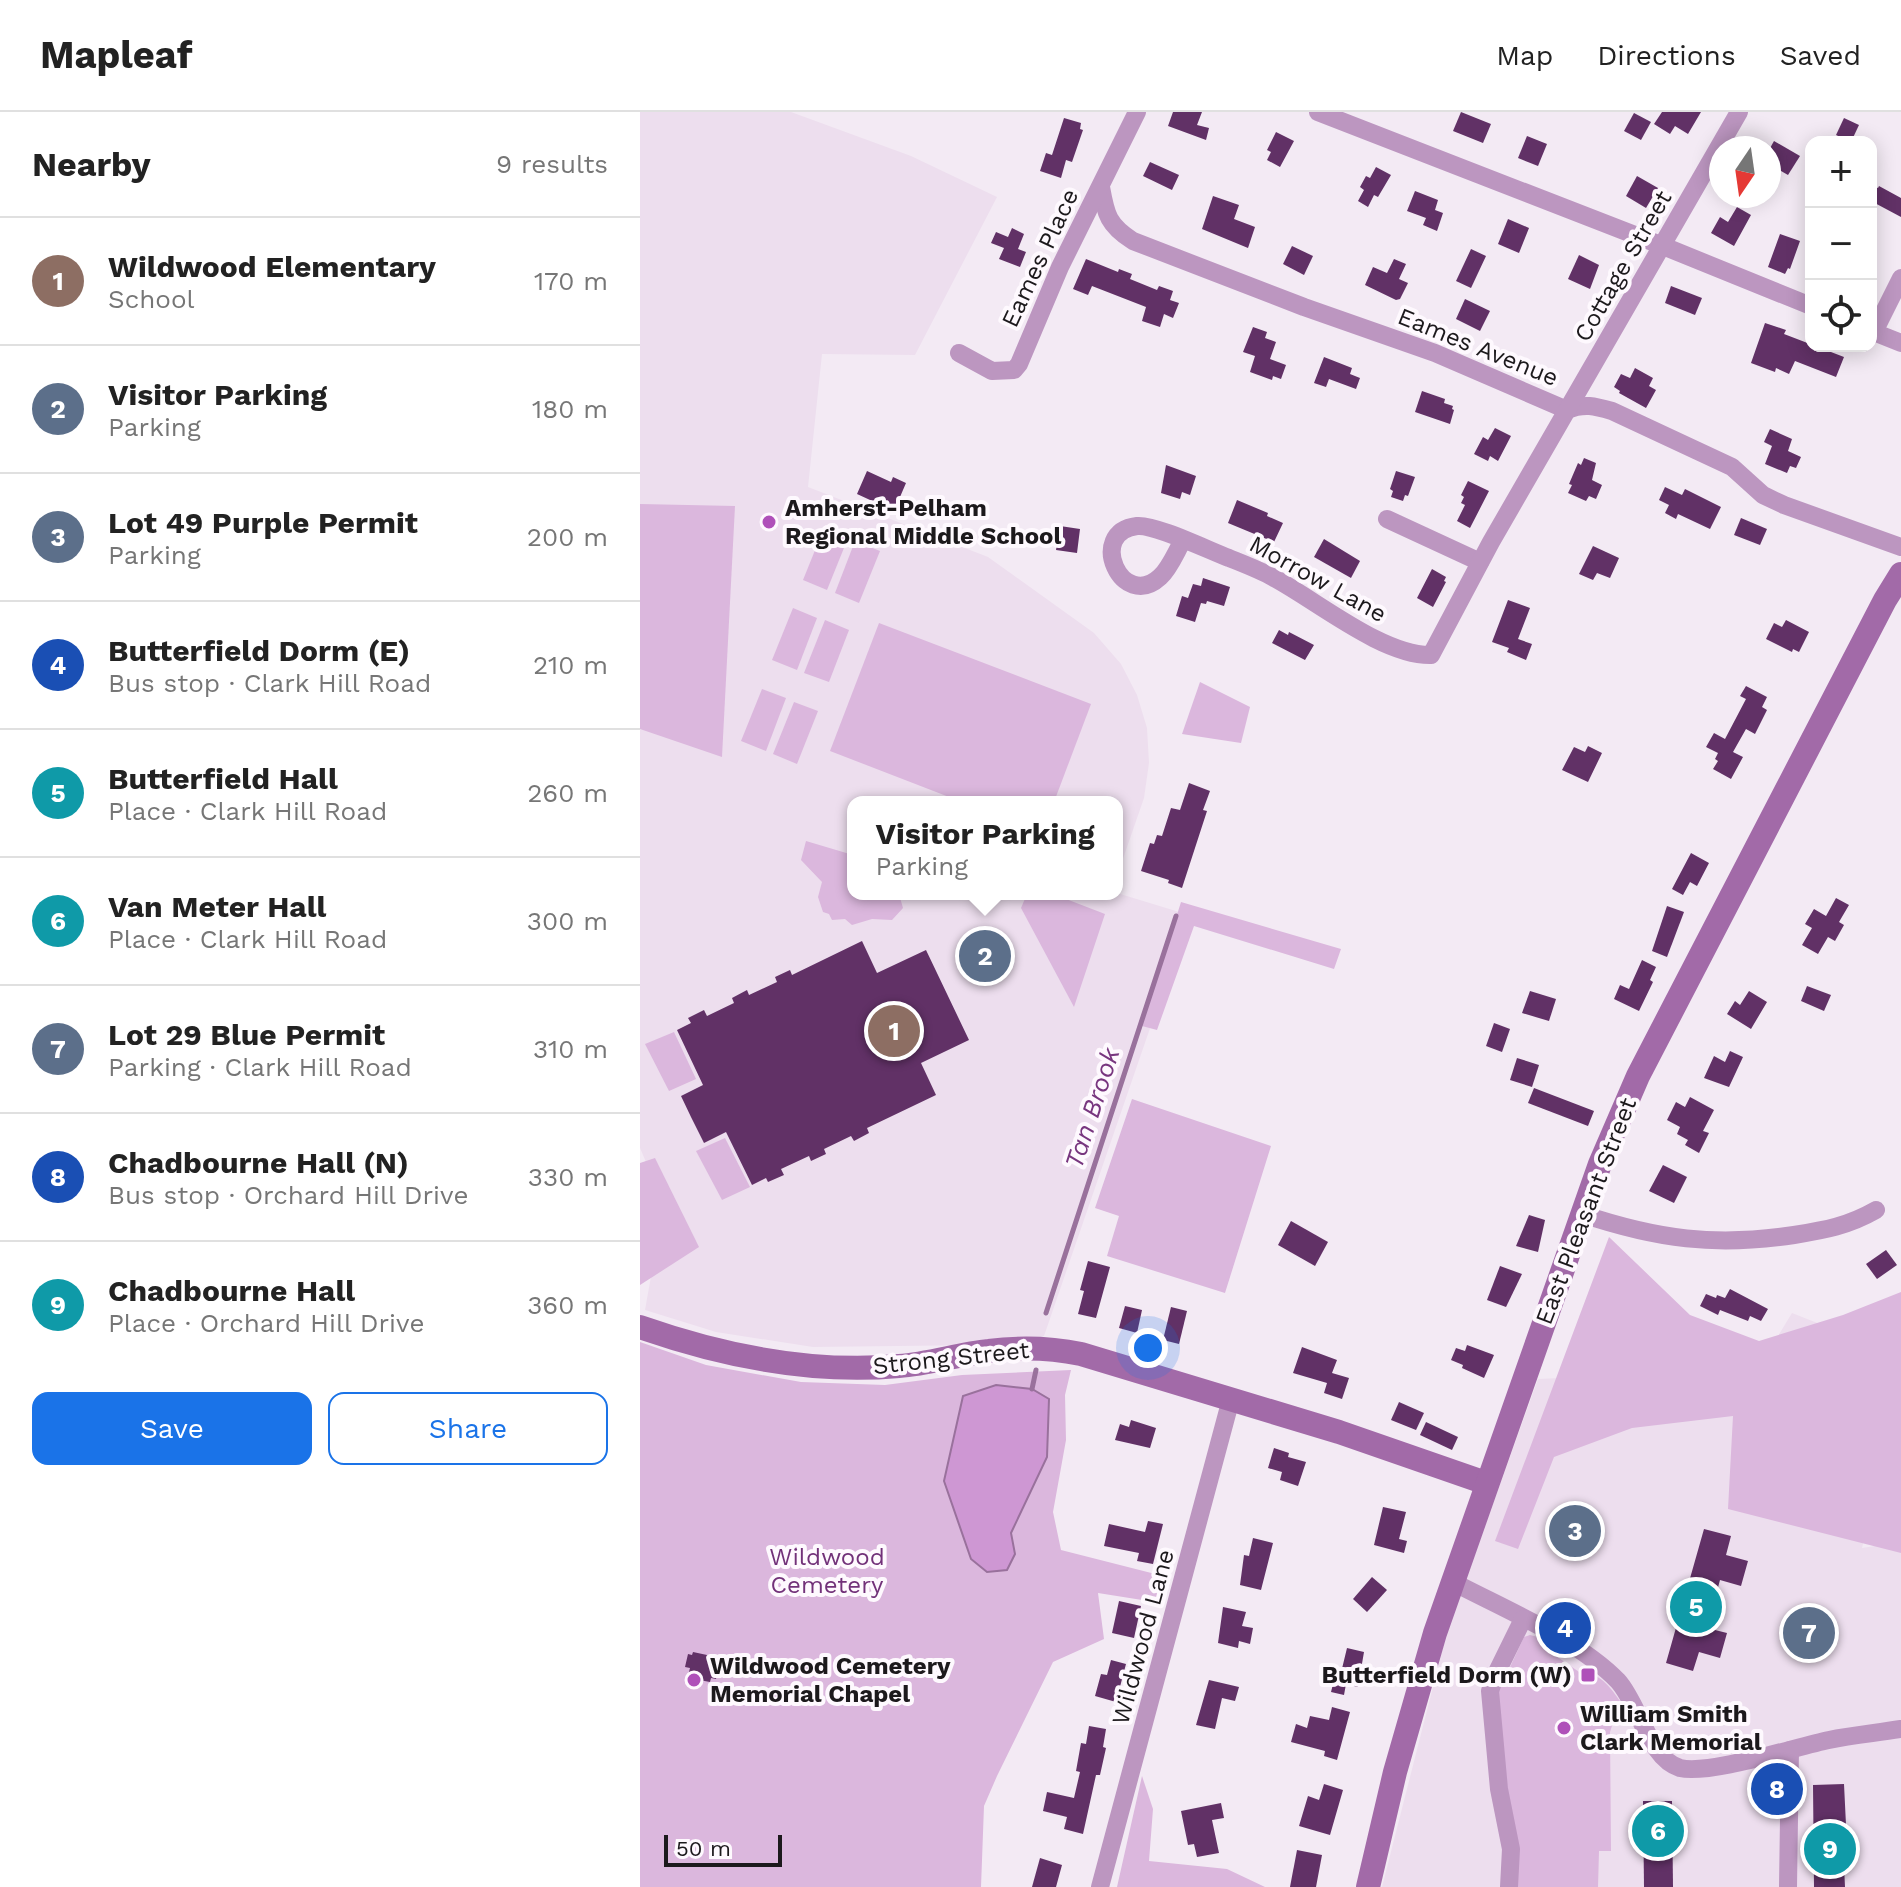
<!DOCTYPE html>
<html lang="en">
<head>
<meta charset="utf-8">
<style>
  body { margin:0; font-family:"Work Sans",sans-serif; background:#f6f6f6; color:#222 }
  .controls { position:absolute; right:24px; top:24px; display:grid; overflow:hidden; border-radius:16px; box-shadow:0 4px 20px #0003 }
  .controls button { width:72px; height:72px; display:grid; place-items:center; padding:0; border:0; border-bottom:2px solid #e0e0e0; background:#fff; color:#222; font:40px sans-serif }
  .compass { position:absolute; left:1069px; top:24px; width:72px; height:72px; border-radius:50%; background:#fff; box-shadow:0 4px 20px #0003; rotate:193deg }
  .scale { position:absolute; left:24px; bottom:20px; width:118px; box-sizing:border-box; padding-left:8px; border:4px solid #1c191c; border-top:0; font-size:22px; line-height:28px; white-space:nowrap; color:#1c191c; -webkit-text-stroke:6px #fef9fe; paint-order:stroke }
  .you { position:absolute; left:508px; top:1236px; width:28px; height:28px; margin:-20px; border:6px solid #fff; border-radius:50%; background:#1a73e8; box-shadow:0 0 0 12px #1a73e833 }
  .badge { display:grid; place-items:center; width:52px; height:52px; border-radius:50%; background:#1a73e8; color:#fff; font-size:26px; font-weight:700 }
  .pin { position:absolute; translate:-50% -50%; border:4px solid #fff; box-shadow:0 2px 8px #0006 }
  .popup { position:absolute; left:207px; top:684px; width:276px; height:104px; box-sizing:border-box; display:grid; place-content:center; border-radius:16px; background:#fff; filter:drop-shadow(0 2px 6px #0005); font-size:26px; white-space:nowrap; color:#767676 }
  .popup b { font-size:30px; color:#222 }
  .popup::after { content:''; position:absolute; left:50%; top:100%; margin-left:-16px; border:16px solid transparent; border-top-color:#fff }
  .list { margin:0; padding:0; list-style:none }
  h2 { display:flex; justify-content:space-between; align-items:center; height:104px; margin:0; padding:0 32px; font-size:34px }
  h2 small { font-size:26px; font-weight:400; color:#767676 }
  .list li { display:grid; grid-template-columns:52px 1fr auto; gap:24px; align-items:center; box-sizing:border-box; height:128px; padding:0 32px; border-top:2px solid #e0e0e0 }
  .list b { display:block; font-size:30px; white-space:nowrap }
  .list p { margin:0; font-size:26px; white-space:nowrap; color:#767676 }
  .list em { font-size:26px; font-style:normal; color:#767676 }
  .actions { display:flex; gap:16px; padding:24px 32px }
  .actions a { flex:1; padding:18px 0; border:2px solid #1a73e8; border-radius:16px; text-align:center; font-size:28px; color:#1a73e8 }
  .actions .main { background:#1a73e8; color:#fff }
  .icon { flex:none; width:44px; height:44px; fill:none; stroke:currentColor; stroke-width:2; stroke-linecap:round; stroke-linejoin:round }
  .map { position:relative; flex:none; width:1261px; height:1775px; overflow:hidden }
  header { display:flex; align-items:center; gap:48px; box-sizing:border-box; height:112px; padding:0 40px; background:#fff; border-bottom:2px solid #e0e0e0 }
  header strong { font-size:38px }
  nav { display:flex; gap:44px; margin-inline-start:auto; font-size:28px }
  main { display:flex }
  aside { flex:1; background:#fff }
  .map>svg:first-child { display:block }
  .built { fill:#eddeee }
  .green { fill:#dbb7dd }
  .water { fill:#ce97d3; stroke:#99719c; stroke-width:2 }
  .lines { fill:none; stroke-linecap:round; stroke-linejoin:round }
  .stream { stroke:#99719c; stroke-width:5 }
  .building { fill:#613166 }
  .street { stroke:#bc96c0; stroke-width:18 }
  .secondary { stroke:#a26aa8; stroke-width:24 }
  .poi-dot { fill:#af50b9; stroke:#fef9fe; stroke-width:3 }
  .labels { text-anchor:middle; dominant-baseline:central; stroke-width:8; stroke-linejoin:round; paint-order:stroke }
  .street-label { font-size:24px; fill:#1c191c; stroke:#fef9fe }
  .poi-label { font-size:24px; font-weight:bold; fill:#1c191c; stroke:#fef9fe; text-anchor:start }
  .park-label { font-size:24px; fill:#723179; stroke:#fef9fe }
  .water-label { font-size:26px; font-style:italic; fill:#78367f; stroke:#fef9fe }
</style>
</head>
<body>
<header>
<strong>Mapleaf</strong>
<nav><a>Map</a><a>Directions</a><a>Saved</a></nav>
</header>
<main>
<aside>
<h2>Nearby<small>9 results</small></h2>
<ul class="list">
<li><span class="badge" style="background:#8d6e63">1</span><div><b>Wildwood Elementary</b><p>School</p></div><em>170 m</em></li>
<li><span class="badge" style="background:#5c6f8a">2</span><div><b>Visitor Parking</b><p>Parking</p></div><em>180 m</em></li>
<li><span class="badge" style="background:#5c6f8a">3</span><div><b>Lot 49 Purple Permit</b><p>Parking</p></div><em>200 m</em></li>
<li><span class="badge" style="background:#1a4fb4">4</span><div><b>Butterfield Dorm (E)</b><p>Bus stop · Clark Hill Road</p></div><em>210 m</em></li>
<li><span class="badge" style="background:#0f9aa8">5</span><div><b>Butterfield Hall</b><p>Place · Clark Hill Road</p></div><em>260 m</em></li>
<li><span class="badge" style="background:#0f9aa8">6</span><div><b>Van Meter Hall</b><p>Place · Clark Hill Road</p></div><em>300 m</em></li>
<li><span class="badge" style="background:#5c6f8a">7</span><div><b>Lot 29 Blue Permit</b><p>Parking · Clark Hill Road</p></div><em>310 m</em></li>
<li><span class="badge" style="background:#1a4fb4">8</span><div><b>Chadbourne Hall (N)</b><p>Bus stop · Orchard Hill Drive</p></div><em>330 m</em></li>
<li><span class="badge" style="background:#0f9aa8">9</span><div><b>Chadbourne Hall</b><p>Place · Orchard Hill Drive</p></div><em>360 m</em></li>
</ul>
<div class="actions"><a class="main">Save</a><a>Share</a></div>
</aside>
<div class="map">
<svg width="1261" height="1775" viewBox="0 0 1261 1775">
  <rect width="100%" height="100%" fill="#f3eaf4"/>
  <g class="built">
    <path d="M0,0H151L271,44L357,85L275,243L182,242L168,375L348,445L454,521L481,552L497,583L507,616L509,651L504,686L477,764V690H213V782L477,781L549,803L404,1224L341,1233L173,1235L76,1220L5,1198L24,1092L0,1036Z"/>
    <path d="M1152,1201L1261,1244V1269L1222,1436L1261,1430V1775H742L807,1520L898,1267L1118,1257Z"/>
  </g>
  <g class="green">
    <path d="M0,392L95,394L82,645L0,617Z"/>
    <path d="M184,416L208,426L187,478L163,468Z"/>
    <path d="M215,429L240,439L219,491L195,481Z"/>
    <path d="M153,496L177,506L157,558L132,548Z"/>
    <path d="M185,508L209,518L189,570L164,561Z"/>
    <path d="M239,511L451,592L414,690H322L190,639Z"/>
    <path d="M560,570L610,595L601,631L542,622Z"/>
    <path d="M122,577L146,586L126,639L101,629Z"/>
    <path d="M154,590L178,599L157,652L133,642Z"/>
    <path d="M166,729L213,743V782H259L263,796L252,808L232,807L212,813L205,807L192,808L189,802L183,800L178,785L182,770L161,748Z"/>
    <path d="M387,782H413L465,802L434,895L381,796Z"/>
    <path d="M541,790L701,837L694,857L554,814L517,918L502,914Z"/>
    <path d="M34,920L56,967L29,979L5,932Z"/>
    <path d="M492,987L631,1034L585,1181L467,1144L479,1104L455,1096Z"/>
    <path d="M85,1026L110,1075L82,1088L56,1039Z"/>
    <path d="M15,1046L59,1135L0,1173V1051Z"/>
    <path d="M969,1125L1050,1203L1119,1229L1203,1203L1261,1180V1441L1088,1397L1093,1304L992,1316L914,1345L878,1437L855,1429Z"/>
    <path d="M0,1230L66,1253L161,1270L245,1273L322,1263L431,1258L425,1283L426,1328L413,1400L421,1438L531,1466L521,1491L458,1481L464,1527L413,1550L357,1664L344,1694L341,1775H0Z"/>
    <path d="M890,1523L898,1525L906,1537L942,1562C959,1559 971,1576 980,1589L970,1620L971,1739H959L958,1775H877L858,1581L884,1525Z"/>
    <path d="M502,1664L513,1697L509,1749L587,1757L625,1775H477Z"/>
  </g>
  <path class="water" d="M356,1273L392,1277L409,1287L407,1345L371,1421L375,1442L367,1458L347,1460L331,1447L304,1369L323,1284Z"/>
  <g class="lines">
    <g class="stream">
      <path d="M406,1201L536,804"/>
      <path d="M392,1277L396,1258"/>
    </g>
  </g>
  <g class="building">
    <path d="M533,0H562L557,13L569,16L566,28L528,14Z"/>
    <path d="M821,0L851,12L843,31L813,19Z"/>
    <path d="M1022,0H1061L1048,22L1035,14L1030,22L1014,12Z"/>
    <path d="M994,1L1011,10L1001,28L984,19Z"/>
    <path d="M424,6L441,11L440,17L443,18L432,50L426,48L421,66L400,59L406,41L412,43Z"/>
    <path d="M1204,6L1219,13L1211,30L1196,23Z"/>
    <path d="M636,20L654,29L640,55L627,48L631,40L627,38Z"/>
    <path d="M887,24L907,32L898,54L878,46Z"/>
    <path d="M1134,29L1160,44L1148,63L1129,52V38Z"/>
    <path d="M510,50L539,63L532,78L503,64Z"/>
    <path d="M736,55L751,63L738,85L734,83L728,95L718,89L724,78L720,75L726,64L730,66Z"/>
    <path d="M997,64L1018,76L1006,96L986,84Z"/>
    <path d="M1231,73L1238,76L1239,74L1261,86V105L1231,89Z"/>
    <path d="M775,79L798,88L795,98L803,101L797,119L783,113L786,106L767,99Z"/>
    <path d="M573,84L599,93L594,107L615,115L608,136L562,117Z"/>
    <path d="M1097,95L1111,103L1094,134L1071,121L1080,105L1088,110Z"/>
    <path d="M868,107L889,116L879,141L858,132Z"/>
    <path d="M372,116L384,122L378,137L386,140L380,155L359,147L364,136L351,131L356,120L368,125Z"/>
    <path d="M1140,122L1160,129L1150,157L1148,156L1145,162L1128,155Z"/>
    <path d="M652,134L673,144L664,163L643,152Z"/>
    <path d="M831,137L846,144L831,176L816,169Z"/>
    <path d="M939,143L959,153L950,177L928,167Z"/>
    <path d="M446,147L478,160L479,157L492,162L490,167L517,178L519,174L533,179L530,188L539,191L533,206L524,202L520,215L502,209L506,195L452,174L448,183L433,177Z"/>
    <path d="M754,147L766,152L759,167L768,171L760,187L756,188L725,173L733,155L747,161Z"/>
    <path d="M1031,174L1062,186L1055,203L1025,191Z"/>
    <path d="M825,187L850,199L840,219L816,207Z"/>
    <path d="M1125,211L1146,218L1144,222L1204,245L1196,265L1155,249L1149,262L1136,256L1135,260L1111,251Z"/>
    <path d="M613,215L627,220L625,226L636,230L630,247L646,253L641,267L633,264L632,268L610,260L615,244L603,240Z"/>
    <path d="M684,245L712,256L710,262L720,266L716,277L689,267L686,275L674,271Z"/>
    <path d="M995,256L1013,266L1009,274L1016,278L1006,296L979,281L980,279L974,275L981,262L990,266Z"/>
    <path d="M782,279L805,287L804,291L813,294L812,297L814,298L810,312L775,300Z"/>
    <path d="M855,316L871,324L858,349L850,344L848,349L834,342L843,325L848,328Z"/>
    <path d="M1130,317L1152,327L1148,339L1161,345L1156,356L1150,354L1147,361L1125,352L1132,334L1124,330Z"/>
    <path d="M944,346L956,351L952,368L962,373L956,387L949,384L946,389L928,381L932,373L929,372L938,351L941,353Z"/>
    <path d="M526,353L556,364L550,383L542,380L540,387L521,381Z"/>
    <path d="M227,359L251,370L253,365L266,371L254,399L217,382Z"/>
    <path d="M756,359L775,365L768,384L765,383L763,389L751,385L753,379L750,377Z"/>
    <path d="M828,369L849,379L830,416L817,409L825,393L821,391L824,385L821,383Z"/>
    <path d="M1025,375L1042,383L1045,377L1081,395L1070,417L1038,402L1036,407L1025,401L1029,393L1019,388Z"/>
    <path d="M597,388L628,401L627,404L643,411L634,430L588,411Z"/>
    <path d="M1101,406L1127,417L1120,433L1094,423Z"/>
    <path d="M420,414L440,417L437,441L416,438Z"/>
    <path d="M684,427L720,449L711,466L674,445Z"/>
    <path d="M953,434L979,446L970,466L957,461L953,468L939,462Z"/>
    <path d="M792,457L806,465L804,469L806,470L793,495L777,486Z"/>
    <path d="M563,466L590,475L584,494L567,489L566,492L561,491L555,510L536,504L542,484L548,486L553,472L561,474Z"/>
    <path d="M868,488L890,496L878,527L892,532L886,548L867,540L869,536L852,530Z"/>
    <path d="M1146,508L1169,520L1159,540L1153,537L1152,540L1126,527L1134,511L1142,515Z"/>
    <path d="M639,518L648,523L649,520L674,533L665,548L632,531Z"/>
    <path d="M1106,574L1127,585L1122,595L1127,598L1115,622L1106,617L1093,640L1103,645L1091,667L1073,657L1078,649L1075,647L1078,641L1066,635L1074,621L1085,627L1106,587L1100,584Z"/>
    <path d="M948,634L962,641L948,670L922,658L934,635L945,640Z"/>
    <path d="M549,671L570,679L563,698L567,699L542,776L528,771L529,768L501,759L510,731L514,732L517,723L522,724L531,696L540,698Z"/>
    <path d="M1051,741L1069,751L1057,774L1050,770L1043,783L1032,777Z"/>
    <path d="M1196,786L1209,793L1199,810L1204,813L1195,829L1188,825L1178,842L1162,833L1172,816L1165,812L1174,797L1186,804Z"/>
    <path d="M1027,794L1044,800L1027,845L1012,839Z"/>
    <path d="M222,829L237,861L286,838L329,928L281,951L296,983L227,1016L229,1021L214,1029L211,1024L184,1037L186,1042L171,1049L169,1044L141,1057L144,1063L128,1070L126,1066L112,1073L86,1020L64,1031L51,1005L41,984L63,973L37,918L51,911L48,906L64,898L67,904L94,891L92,886L107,878L109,883L137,870L135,865L150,858L152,863Z"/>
    <path d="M1002,848L1016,855L1010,868L1013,870L999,899L974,887L980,873L989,877Z"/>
    <path d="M1167,874L1191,883L1184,899L1161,889Z"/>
    <path d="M890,879L916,887L909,909L882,901Z"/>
    <path d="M1109,879L1127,890L1111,917L1087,902L1095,889L1100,893Z"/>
    <path d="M854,911L870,917L862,940L846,934Z"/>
    <path d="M1090,939L1103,945L1089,975L1064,966L1074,944L1085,950Z"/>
    <path d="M877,946L899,953L892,975L870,968Z"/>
    <path d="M894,976L954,999L948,1014L888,991Z"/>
    <path d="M1050,985L1074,998L1063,1019L1069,1021L1059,1041L1045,1033L1048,1028L1037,1022L1040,1015L1027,1008L1036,990L1045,995Z"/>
    <path d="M1023,1053L1047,1065L1034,1091L1009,1079Z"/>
    <path d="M889,1103L905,1108L898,1140L876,1134Z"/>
    <path d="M651,1109L688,1130L675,1154L638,1133Z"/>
    <path d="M1246,1138L1257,1153L1237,1167L1226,1152Z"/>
    <path d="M448,1149L470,1155L456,1206L438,1202L444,1179L440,1178Z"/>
    <path d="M860,1154L882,1162L866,1195L847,1188Z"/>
    <path d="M1090,1177L1128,1197L1121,1209L1110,1204L1108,1209L1080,1198L1078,1203L1060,1194L1066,1182L1076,1186L1077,1183L1085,1186Z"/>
    <path d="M485,1194L502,1198L497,1221L479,1216Z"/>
    <path d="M531,1195L547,1199L539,1232L523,1228Z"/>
    <path d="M827,1233L854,1243L844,1266L822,1256L823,1253L811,1248L816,1236L825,1239Z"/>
    <path d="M662,1235L697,1248L692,1261L709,1266L702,1287L684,1281L687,1271L653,1261Z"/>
    <path d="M759,1290L784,1301L776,1318L751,1308Z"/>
    <path d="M491,1308L516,1316L510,1336L475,1328L480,1312L489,1315Z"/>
    <path d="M786,1310L818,1325L812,1338L780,1323Z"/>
    <path d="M634,1336L649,1341L648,1345L666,1350L658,1374L640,1368L642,1360L628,1356Z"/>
    <path d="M743,1395L766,1400L759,1427L767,1429L764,1441L734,1433Z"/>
    <path d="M508,1409L523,1412L513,1452L497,1449L499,1441L464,1434L469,1412L505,1420Z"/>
    <path d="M1064,1417L1091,1424L1086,1443L1108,1449L1101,1474L1080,1468L1067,1516L1087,1521L1080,1546L1059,1540L1053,1559L1026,1551Z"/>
    <path d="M613,1426L633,1431L621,1478L600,1473L604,1443L609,1444Z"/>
    <path d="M732,1465L747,1478L727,1500L713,1487Z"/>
    <path d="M479,1489L501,1494L494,1526L472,1521Z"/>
    <path d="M583,1495L606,1500L602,1514L613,1516L610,1532L599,1529L598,1536L578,1531Z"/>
    <path d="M707,1536L724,1540L718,1575L706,1572L704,1583L691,1580L694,1568L699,1569Z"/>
    <path d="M53,1540L81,1546L76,1567L71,1566L70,1570L54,1567L55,1562L49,1560L50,1556L45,1555L48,1542L52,1543Z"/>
    <path d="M471,1548L486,1552L476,1590L455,1584L461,1562L467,1563Z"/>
    <path d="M569,1568L599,1575L595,1589L582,1586L575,1617L556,1613Z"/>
    <path d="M692,1595L710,1600L697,1648L684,1644L685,1639L651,1630L656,1612L667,1616L670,1604L689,1608Z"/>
    <path d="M449,1614L466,1617L463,1635L466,1636L460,1663H456L443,1722L424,1717L427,1705L403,1699L407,1680L434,1686L440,1660L436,1659L441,1631L446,1632Z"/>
    <path d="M684,1672L703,1678L690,1723L659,1714L668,1684L679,1688Z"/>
    <path d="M1204,1672L1208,1754H1204L1205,1775H1174L1173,1673Z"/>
    <path d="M1003,1689H1032L1033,1775H1004Z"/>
    <path d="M581,1691L584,1706L572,1708L579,1741L557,1745L554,1732L548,1733L541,1699Z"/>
    <path d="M657,1738L682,1743L676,1775H650Z"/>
    <path d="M400,1746L422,1753L416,1775H392Z"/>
  </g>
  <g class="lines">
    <g class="street">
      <path d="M678,0L1023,134L1171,194"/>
      <path d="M461,75C466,103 468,113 493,129L664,195L795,241L927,298C944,291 955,294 972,299L1092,355L1123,383L1144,393L1261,435"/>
      <path d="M1231,219L1261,231"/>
      <path d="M1234,220L1261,166"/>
      <path d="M319,241L352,259L374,258L379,252L420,155L497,0"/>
      <path d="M747,407L840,450"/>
      <path d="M543,428C536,440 530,456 520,465C482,500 446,420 497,414C515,412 570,439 589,446C604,452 620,458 634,466C677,489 743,544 791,543L851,430L1099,0"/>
      <path d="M942,1102C1017,1127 1075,1135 1154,1123C1185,1118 1208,1114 1236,1098"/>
      <path d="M811,1469C862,1496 939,1528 978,1569C999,1592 1009,1647 1040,1656C1070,1663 1155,1635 1189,1628C1213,1623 1237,1621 1261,1617"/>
      <path d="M460,1775L591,1287"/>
      <path d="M869,1775L871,1737L859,1677L850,1579L856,1562L883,1507"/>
      <path d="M1148,1775L1150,1638"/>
    </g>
    <g class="secondary">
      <path d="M0,1215C83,1244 170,1262 259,1254C289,1252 319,1242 349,1239C380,1235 411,1236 441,1242L699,1320L846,1371"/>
      <path d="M728,1775L755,1660L795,1521L960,1052L998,964L1245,488L1261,462"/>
    </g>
  </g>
  <g class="poi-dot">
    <circle cx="129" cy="410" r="8"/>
    <rect x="940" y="1555" width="16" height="16" rx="4"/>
    <circle cx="54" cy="1568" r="8"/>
    <circle cx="924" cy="1616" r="8"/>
  </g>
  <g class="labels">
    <g class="street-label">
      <text transform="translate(400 146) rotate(-65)">Eames Place</text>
      <text transform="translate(983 154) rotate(-60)">Cottage Street</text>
      <text transform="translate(838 235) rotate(22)">Eames Avenue</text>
      <text transform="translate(678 467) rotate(29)">Morrow Lane</text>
      <text transform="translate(946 1099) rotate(-69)">East Pleasant Street</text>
      <text transform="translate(311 1246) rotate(-6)">Strong Street</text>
      <text transform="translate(503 1525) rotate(-75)">Wildwood Lane</text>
    </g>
    <g class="poi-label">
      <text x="145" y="396">Amherst-Pelham<tspan x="145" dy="28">Regional Middle School</tspan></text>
      <text x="70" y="1554">Wildwood Cemetery<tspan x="70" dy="28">Memorial Chapel</tspan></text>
      <text x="932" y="1563" text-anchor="end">Butterfield Dorm (W)</text>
      <text x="940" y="1602">William Smith<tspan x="940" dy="28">Clark Memorial</tspan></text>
    </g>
    <g class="park-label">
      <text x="187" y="1445">Wildwood<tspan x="187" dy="28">Cemetery</tspan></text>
    </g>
    <g class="water-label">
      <text transform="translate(452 996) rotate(-72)">Tan Brook</text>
    </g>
  </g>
</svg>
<div class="controls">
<button>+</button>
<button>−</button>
<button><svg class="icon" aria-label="locate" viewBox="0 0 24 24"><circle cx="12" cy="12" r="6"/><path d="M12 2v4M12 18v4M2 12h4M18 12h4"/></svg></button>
</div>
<svg class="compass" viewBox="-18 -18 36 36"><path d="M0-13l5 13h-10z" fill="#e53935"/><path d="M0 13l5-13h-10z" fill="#767676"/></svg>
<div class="scale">50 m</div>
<div class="you"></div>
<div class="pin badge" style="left:254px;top:919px;background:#8d6e63">1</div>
<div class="pin badge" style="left:345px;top:844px;background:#5c6f8a">2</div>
<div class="popup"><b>Visitor Parking</b>Parking</div>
<div class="pin badge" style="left:935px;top:1419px;background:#5c6f8a">3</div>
<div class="pin badge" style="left:925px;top:1516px;background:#1a4fb4">4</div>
<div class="pin badge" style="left:1056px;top:1495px;background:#0f9aa8">5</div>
<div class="pin badge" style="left:1018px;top:1719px;background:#0f9aa8">6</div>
<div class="pin badge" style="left:1169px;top:1521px;background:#5c6f8a">7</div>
<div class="pin badge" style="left:1137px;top:1677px;background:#1a4fb4">8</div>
<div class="pin badge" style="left:1190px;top:1737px;background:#0f9aa8">9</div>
</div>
</main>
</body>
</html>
